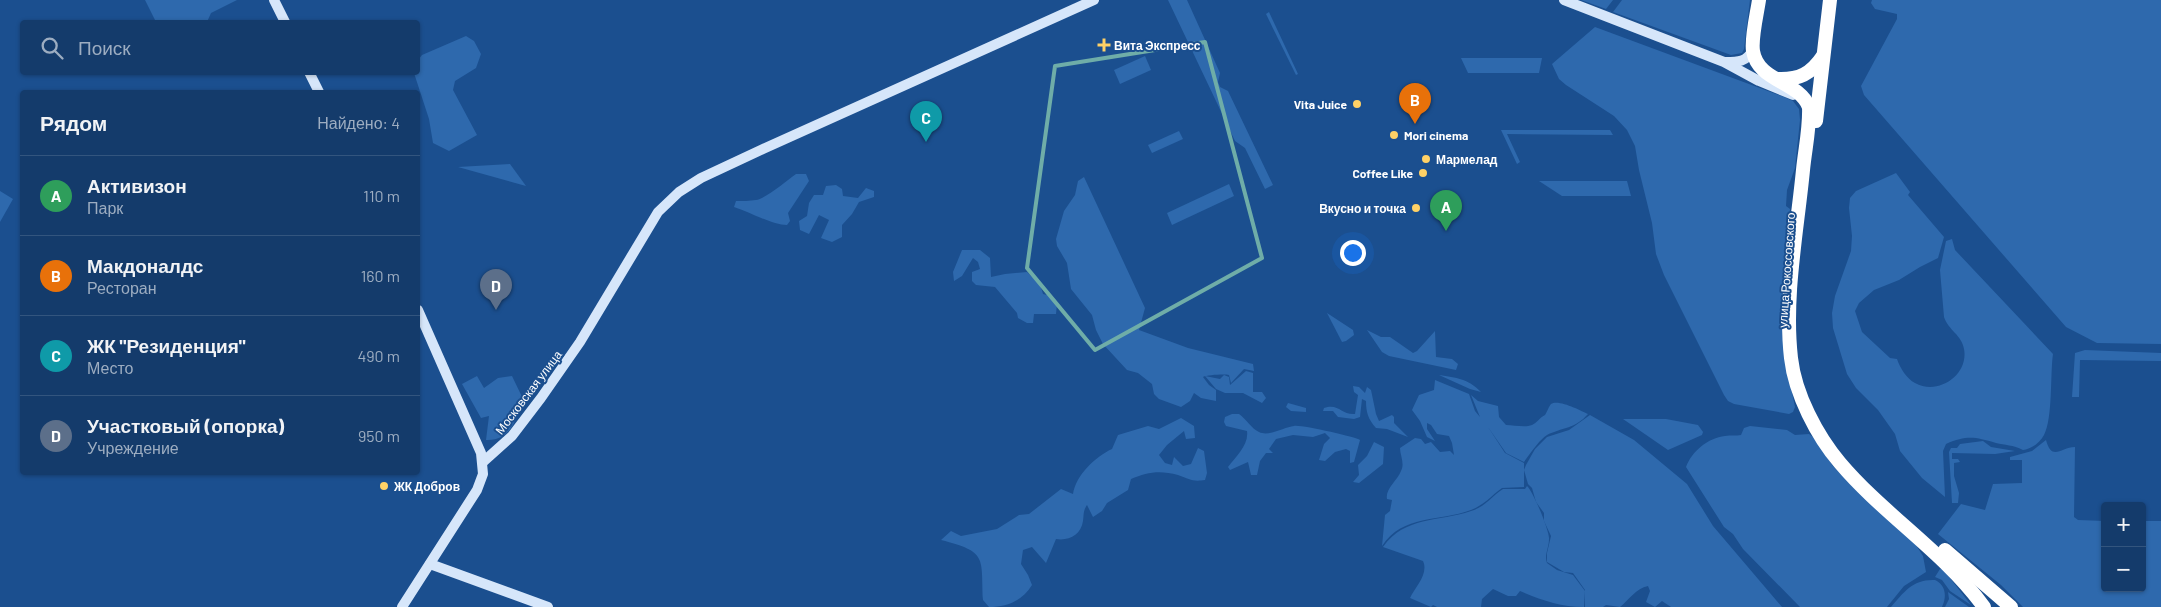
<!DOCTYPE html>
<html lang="ru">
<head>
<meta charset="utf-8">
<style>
  body { margin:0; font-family:Barlow,sans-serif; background:#214673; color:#f1f3f6 }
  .controls { position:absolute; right:15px; bottom:15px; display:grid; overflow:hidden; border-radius:5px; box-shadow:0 1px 4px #0004 }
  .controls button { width:45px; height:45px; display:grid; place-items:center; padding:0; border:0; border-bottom:1px solid #33557e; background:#143b6b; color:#f1f3f6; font:25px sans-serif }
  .you { position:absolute; left:1352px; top:252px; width:18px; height:18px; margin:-12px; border:4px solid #fff; border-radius:50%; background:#1a73e8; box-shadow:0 0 0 8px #1a73e833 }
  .badge { display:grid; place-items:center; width:32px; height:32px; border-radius:50%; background:#95b2f1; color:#fff; font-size:16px; font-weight:700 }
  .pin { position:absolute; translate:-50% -41px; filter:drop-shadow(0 1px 2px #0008) }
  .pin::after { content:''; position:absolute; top:26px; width:18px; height:15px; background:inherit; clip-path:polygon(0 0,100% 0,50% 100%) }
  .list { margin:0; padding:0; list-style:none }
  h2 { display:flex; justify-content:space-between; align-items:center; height:65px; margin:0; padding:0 20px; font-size:21px }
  h2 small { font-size:16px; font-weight:400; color:#9dadc1 }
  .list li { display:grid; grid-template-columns:32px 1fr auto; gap:15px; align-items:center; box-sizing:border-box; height:80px; padding:0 20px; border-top:1px solid #33557e }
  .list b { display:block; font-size:19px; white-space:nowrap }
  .list p { margin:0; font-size:16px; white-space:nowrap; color:#9dadc1 }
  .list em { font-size:16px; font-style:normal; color:#9dadc1 }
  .icon { flex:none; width:28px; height:28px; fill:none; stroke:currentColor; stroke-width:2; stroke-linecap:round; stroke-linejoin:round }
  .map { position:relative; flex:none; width:2161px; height:607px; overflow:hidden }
  .search { position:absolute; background:#143b6b; box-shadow:0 1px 4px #0004; left:20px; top:20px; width:400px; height:55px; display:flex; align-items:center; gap:12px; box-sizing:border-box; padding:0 18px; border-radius:5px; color:#9dadc1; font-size:19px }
  .panel { position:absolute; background:#143b6b; box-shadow:0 1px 4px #0004; left:20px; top:90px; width:400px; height:385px; border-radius:5px }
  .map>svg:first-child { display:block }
  .green { fill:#2e69ad }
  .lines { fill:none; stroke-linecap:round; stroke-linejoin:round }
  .secondary { stroke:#d6e6fa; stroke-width:10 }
  .highway { stroke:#fff; stroke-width:14 }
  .marked { fill:none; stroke:#6fada8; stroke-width:4; stroke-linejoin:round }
  .poi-dot { fill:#ffd166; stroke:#1b4f8f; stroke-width:2 }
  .labels { text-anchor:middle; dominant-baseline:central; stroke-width:4; stroke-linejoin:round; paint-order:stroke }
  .poi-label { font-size:12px; font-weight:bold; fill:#fff; stroke:#1b4f8f; text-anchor:start }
  .street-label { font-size:12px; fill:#fff; stroke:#1b4f8f }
</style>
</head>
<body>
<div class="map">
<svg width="2161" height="607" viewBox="0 0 2161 607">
  <rect width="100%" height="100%" fill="#1b4f8f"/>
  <g class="green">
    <path d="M145,0H237L211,13L207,22H156Z"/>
    <path d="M1168,0H1187L1220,73L1218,82L1220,87L1228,91L1273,185L1265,189L1245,148L1235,141Z"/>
    <path d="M1581,0H1613L1606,9Z"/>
    <path d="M1622,0H1750L1744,49L1742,53L1731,55L1613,12Z"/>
    <path d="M1872,0H2161V344L2097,343L2066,327L1864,95L1861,86L1897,19V14L1875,9L1871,3Z"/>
    <path d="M1269,12L1298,74L1296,75L1266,14Z"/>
    <path d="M1595,27L1784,97L1793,101L1799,109L1800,120L1795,168L1787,190L1786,206L1790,209L1781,321L1785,358L1795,407L1793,412L1789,414L1734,404L1728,401L1724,395L1664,275L1656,254L1652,223L1639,170L1635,146L1627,130L1614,116L1566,85L1559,79L1552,64Z"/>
    <path d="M466,36L474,41L481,54L476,68L455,81L453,90L477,135L449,151L433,143L429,119L414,73L418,72V60L422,55Z"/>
    <path d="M1145,56L1151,70L1120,84L1114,70Z"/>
    <path d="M1461,58H1542L1539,73H1468Z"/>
    <path d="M1501,130H1610L1613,135L1507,134L1520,162L1517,164Z"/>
    <path d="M1179,131L1183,139L1152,153L1148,145Z"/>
    <path d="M510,164L526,186L458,167Z"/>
    <path d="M1896,173L1910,192L1908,195L1944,237L1938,258L1920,267L1899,280L1874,290L1859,303L1855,311L1862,332L1890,358L1897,359C1900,368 1907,379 1915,383C1938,396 1969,375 1964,349C1962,335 1948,330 1944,317L1940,270L1946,241L1952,239L1955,250L2053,354C2050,374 2053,418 2044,435C2040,443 2031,449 2023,450C2013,445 2005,445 1996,443C1975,437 1967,435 1946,444L1943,451L1945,497L1922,478L1900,451L1895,434L1878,410L1856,388L1847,374L1833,328L1832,313L1835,296L1851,251L1852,236L1849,208L1850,198L1856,191Z"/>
    <path d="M796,174H806L809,181L788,213L790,221L787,225C772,225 750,212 734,207L736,201C742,201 750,201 756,200C767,198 786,181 796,174Z"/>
    <path d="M1084,177L1145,308L1139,330L1188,348L1253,364L1254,371L1244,369L1231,383L1229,375C1224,374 1207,375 1203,377L1209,385L1216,390V401L1201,398L1194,393L1190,401L1181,407L1159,399L1154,394L1152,384L1138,373L1127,370L1103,344L1096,330L1092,315L1071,289L1067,263L1057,246L1056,239L1064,211L1075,195L1078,181Z"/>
    <path d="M1539,181H1627L1631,196H1562Z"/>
    <path d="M1229,184L1234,196L1172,225L1167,213Z"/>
    <path d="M836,185L842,189L843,196L858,198L866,188L874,191V197L859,202L852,214L842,225V237L832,242L821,238L829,220L819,215L809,234L800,230L799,221L807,216L809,203L814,195H823L826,186Z"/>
    <path d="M0,191L13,199L0,222Z"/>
    <path d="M962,250H980L990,258L991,277L1005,274L1027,272L1040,284L1043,294L1051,296L1057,304L1056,314H1034L1033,323H1027L1018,318L1017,313L995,287L976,285L972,281V272L980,269L978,262L973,258L962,276L954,281L953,272Z"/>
    <path d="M1327,313L1353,330L1354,335L1346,341L1342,342Z"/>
    <path d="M1367,330L1381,337H1390L1413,353L1417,351L1435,331L1436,357L1452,359L1458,364L1456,370L1389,356L1382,352Z"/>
    <path d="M2085,350L2161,353V361L2080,360L2079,397H2072L2075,353Z"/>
    <path d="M1246,371L1253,373V392H1262L1266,398L1262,403L1243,393H1225L1216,389L1205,376L1220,379L1224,375L1229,377L1230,385Z"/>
    <path d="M1439,375C1457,378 1467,378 1481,392L1470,389Z"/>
    <path d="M477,376L484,388L498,378L512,376L524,401C515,420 511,441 486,440L489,416L481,418L462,384Z"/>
    <path d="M1435,380L1469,394L1475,411L1480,417L1471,395L1478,401L1498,406L1499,417L1506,425C1514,425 1525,428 1532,425C1537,423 1539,418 1545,415C1547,412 1549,406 1551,404C1559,399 1581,411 1588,414C1575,429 1563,427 1547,435C1540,439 1529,455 1524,462L1506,453L1488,427L1505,453L1524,463V487L1502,488C1491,496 1484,505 1471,510C1439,522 1403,514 1382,546L1385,515L1390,511L1392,500L1387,499C1385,489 1397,481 1401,471C1405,464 1400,455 1400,448L1415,438L1421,439L1425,444L1431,442L1440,452L1450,451L1454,455L1452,443L1449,436L1437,434L1431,425L1427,423V429L1435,441L1427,437L1420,421L1412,410L1419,395L1434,390Z"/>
    <path d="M1353,386L1359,387L1365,393L1367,387L1371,390L1376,414L1379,421L1392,415L1394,417V423L1408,437L1387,429L1376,428C1368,419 1366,412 1366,401L1362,399L1360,417L1354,419L1338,417L1333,411H1323L1324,408C1339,403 1341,415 1355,414L1358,395L1354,392Z"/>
    <path d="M1288,403L1306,408V412L1291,411L1286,407Z"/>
    <path d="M1232,414H1239C1246,419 1252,429 1259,432C1269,437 1284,427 1294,426C1299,424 1356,437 1360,440L1354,462L1350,463V451L1346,449L1335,452L1325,461L1319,460L1324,444L1330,438L1325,433L1313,437L1293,435L1276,439L1269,449L1273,453H1266L1260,461L1257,475H1251L1248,462L1230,470L1228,467C1236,456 1249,445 1247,431L1226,426L1224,422L1225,417Z"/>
    <path d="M1590,415L1634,440L1687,484L1713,526L1782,607H1671L1662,601L1655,607L1646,602L1650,591L1648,586C1636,588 1629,600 1620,607L1606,605L1603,607H1585V590L1573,573L1564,572L1547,562V553L1551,536L1544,521V513L1536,502L1532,488L1528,484L1524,470L1526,465L1535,449L1547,437L1569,430Z"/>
    <path d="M1181,418L1194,426L1195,438L1186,439L1184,431L1167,445L1159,455L1165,463L1172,465L1174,457L1183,466L1191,464L1198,448L1204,451L1207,473L1205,480C1192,482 1190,479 1178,475C1160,470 1147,472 1131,479L1128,490L1107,503L1102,511L1093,517L1087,505C1083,511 1084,514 1083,521C1081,535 1069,541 1056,539L1046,563L1032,547L1023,550L1021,564L1028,575L1032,585C1022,601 1007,607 989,607L983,600C981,557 988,552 941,540L951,531L961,536L997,529L1019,515L1029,514L1061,489L1073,494C1076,475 1095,457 1112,449L1118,435L1148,426L1159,429Z"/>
    <path d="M1623,419H1666L1698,425L1703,432L1702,435L1668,450Z"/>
    <path d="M1750,426L1787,430L1795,435L1809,434L1813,437L1833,466L1846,480L1912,539L1923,556L1926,572L1904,586L1887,607H1800L1743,549L1733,534L1724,527L1686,467C1692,451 1708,438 1725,436C1731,435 1736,436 1741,435L1744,428Z"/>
    <path d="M2046,440C2052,462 2061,447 2075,447L2074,517L2078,520L2105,521V588H2142V521H2161V607H2023L2001,585L1938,534L1961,504L1985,510L1993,484L2022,483V460H2010V457L2032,451Z"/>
    <path d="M1983,441L1991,447L2015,451L1995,454L1952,453V459H1958L1960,462L1954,463V476L1959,493L1958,503H1952L1949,452L1951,448H1957L1960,444Z"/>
    <path d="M1374,442L1384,447L1383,464L1359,483L1353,482L1359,475L1358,465L1367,456Z"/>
    <path d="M1527,486C1533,491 1550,532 1549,539C1549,548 1544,555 1547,563L1557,570L1573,575L1585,591L1584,607C1561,607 1541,600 1520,591L1516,596H1508L1493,589L1482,599L1481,607H1437L1433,605L1431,607L1410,598C1415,587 1429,574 1423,561L1383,547C1405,516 1438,522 1471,511C1485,507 1492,496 1503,489H1525Z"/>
    <path d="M1940,569H1943L1971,605L1950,591L1942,580L1935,577Z"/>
    <path d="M1935,580C1946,585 1947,597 1942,607H1891C1904,592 1913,579 1935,580Z"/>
    <path d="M1948,592L1969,607H1945L1949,599Z"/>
  </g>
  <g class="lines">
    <g class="secondary">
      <path d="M274,0L285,22"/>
      <path d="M1564,0L1724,62L1759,81L1793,95"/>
      <path d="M1725,62C1739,62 1746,62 1753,50"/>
      <path d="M309,72L319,92"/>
      <path d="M483,462L512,436L541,398L580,342L658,212L679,192L701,178L763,149L1094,0"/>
      <path d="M430,564L548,607"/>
      <path d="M402,607L477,490L483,474L481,453L418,310"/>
    </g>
    <g class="highway">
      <path d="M1759,0C1757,14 1751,38 1753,51C1758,82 1798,80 1809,107C1810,128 1805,149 1803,170C1797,232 1784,297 1791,358C1795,394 1817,436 1840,463C1884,515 1944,552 1984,607"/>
      <path d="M1777,79C1799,80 1811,74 1823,56"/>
      <path d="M1816,121L1830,0"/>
      <path d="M1945,550L2011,607"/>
    </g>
  </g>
  <path class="marked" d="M1205,42L1262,258L1095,350L1027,268L1055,66Z"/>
  <g class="poi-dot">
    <path d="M1101.5 37.5h5v5h5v5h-5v5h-5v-5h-5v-5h5z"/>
    <circle cx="1357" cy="104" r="5"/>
    <circle cx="1394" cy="135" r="5"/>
    <circle cx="1426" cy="159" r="5"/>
    <circle cx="1423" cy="173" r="5"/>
    <circle cx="1416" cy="208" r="5"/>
    <circle cx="384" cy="486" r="5"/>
  </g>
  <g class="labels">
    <g class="poi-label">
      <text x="1114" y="45">Вита Экспресс</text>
      <text x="1347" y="104" text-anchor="end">Vita Juice</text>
      <text x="1404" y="135">Mori cinema</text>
      <text x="1436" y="159">Мармелад</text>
      <text x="1413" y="173" text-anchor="end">Coffee Like</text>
      <text x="1406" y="208" text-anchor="end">Вкусно и точка</text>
      <text x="394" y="486">ЖК Добров</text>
    </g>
    <g class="street-label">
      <text transform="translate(1786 270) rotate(-86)">улица Рокоссовского</text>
      <text transform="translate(528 392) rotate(-53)">Московская улица</text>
    </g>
  </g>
</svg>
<div class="controls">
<button>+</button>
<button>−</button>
</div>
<div class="you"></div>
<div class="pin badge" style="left:1446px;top:231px;background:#2e9e5b">A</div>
<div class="pin badge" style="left:1415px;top:124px;background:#e8710a">B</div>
<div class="pin badge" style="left:926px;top:142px;background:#0f9aa8">C</div>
<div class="pin badge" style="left:496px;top:310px;background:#5c6f8a">D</div>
<div class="search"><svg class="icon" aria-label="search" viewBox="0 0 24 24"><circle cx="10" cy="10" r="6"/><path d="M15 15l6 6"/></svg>Поиск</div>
<section class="panel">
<h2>Рядом<small>Найдено: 4</small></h2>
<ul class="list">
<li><span class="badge" style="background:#2e9e5b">A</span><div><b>Активизон</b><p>Парк</p></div><em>110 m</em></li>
<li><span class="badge" style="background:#e8710a">B</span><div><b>Макдоналдс</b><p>Ресторан</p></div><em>160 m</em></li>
<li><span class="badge" style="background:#0f9aa8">C</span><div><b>ЖК &quot;Резиденция&quot;</b><p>Место</p></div><em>490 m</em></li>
<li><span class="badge" style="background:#5c6f8a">D</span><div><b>Участковый (опорка)</b><p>Учреждение</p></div><em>950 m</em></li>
</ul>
</section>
</div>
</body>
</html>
